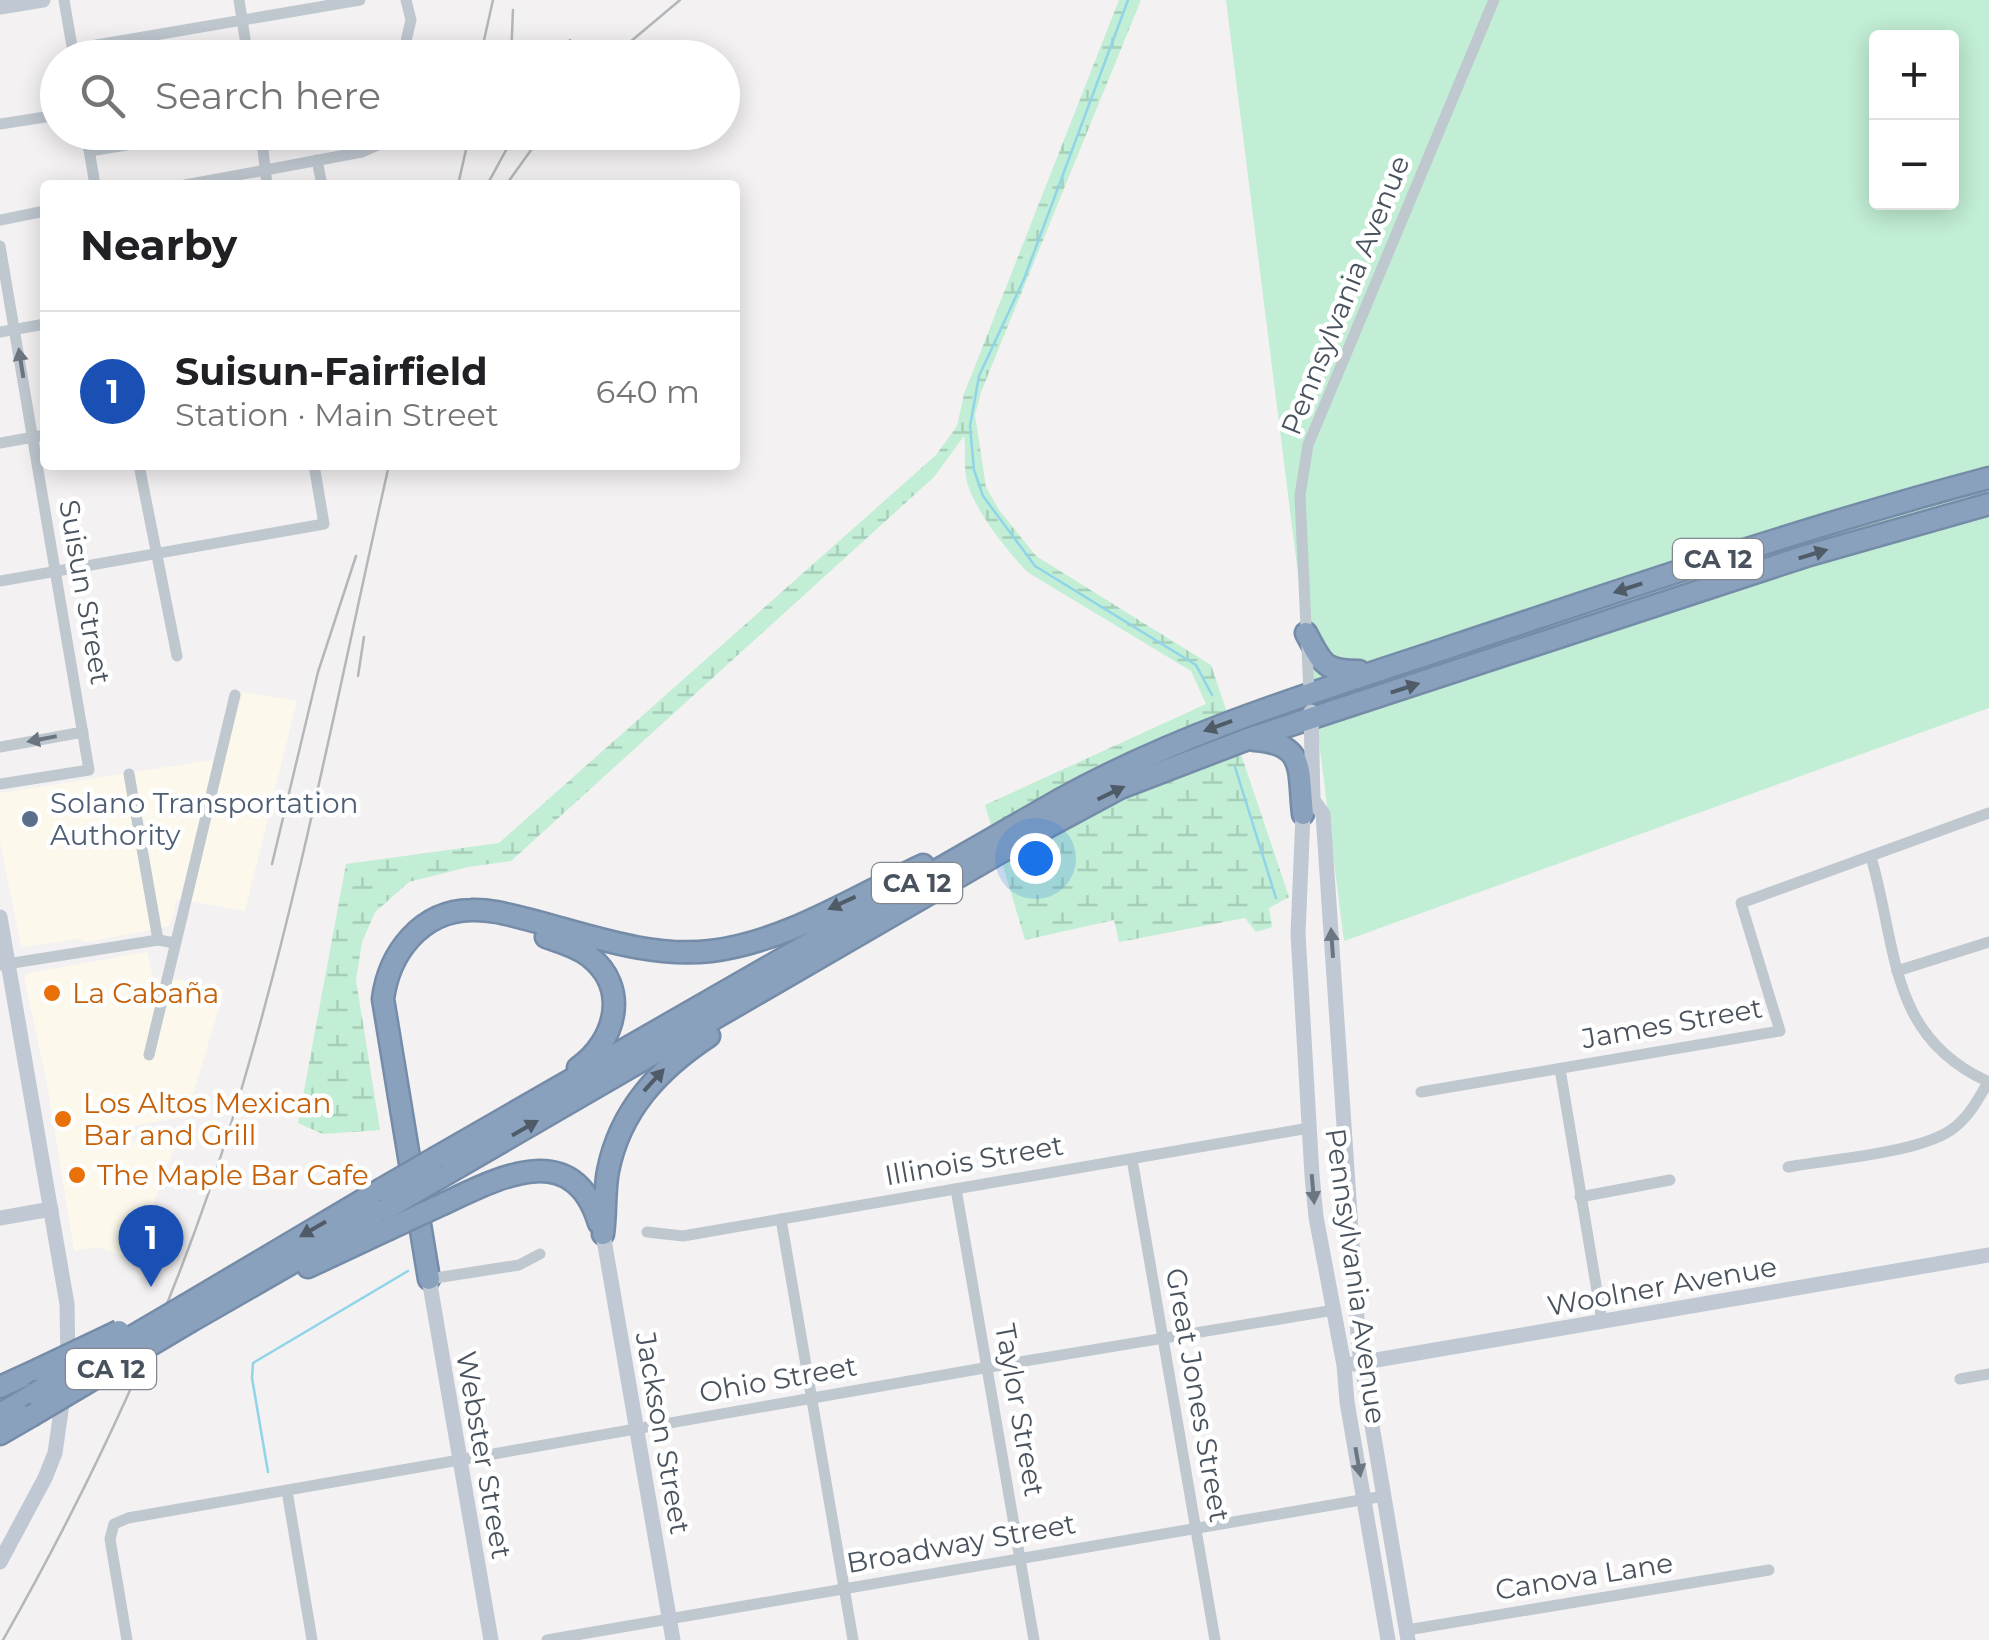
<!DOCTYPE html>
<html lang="en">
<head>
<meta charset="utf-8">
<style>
  body { margin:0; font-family:Montserrat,sans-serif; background:#f2f2f2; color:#202124 }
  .controls { position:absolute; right:30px; top:30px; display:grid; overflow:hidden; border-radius:10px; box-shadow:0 5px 25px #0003 }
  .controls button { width:90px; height:90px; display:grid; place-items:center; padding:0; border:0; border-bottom:2px solid #e0e0e0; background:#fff; color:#202124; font:50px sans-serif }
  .you { position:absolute; left:1035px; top:858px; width:35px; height:35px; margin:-25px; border:8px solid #fff; border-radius:50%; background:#1a73e8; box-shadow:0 0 0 15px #1a73e833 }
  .badge { display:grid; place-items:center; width:65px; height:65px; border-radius:50%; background:#b45309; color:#fff; font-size:32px; font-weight:700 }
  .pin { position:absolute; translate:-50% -82px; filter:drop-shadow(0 2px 5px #0008) }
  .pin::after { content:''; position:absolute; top:52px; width:35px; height:30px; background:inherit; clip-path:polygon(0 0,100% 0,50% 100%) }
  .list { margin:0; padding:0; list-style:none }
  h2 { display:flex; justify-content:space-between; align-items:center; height:130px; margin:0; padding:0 40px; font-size:42px }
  h2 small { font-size:32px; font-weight:400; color:#757577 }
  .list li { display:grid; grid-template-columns:65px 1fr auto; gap:30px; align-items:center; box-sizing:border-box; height:160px; padding:0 40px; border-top:2px solid #e0e0e0 }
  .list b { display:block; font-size:38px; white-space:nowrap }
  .list p { margin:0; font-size:32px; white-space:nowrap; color:#757577 }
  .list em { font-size:32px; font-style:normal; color:#757577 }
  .icon { flex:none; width:55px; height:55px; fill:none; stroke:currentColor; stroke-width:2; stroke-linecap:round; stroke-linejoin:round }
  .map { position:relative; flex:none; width:1989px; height:1640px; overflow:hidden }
  .search { position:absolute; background:#fff; box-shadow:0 5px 25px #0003; left:40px; top:40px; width:700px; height:110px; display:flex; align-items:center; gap:25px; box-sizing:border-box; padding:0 35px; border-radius:55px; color:#757577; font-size:38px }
  .panel { position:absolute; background:#fff; box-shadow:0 5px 25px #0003; left:40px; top:180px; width:700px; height:290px; border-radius:10px }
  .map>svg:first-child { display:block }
  .commercial { fill:#fcf8ec }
  .grass { fill:#c1eed4; fill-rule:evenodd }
  .wetland { fill:url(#wetland-marsh) }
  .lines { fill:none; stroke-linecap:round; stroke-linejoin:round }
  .stream { stroke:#90d4ea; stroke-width:2.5 }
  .highway-casing { stroke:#758ca9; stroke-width:25 }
  .street { stroke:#bfc7cf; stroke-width:11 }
  .secondary { stroke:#bfc8d3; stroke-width:15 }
  .highway { stroke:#8aa1bd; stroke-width:20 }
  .rail { stroke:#b3b6bb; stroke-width:2.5 }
  .highway-bridge-casing { stroke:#758ca9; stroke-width:25; stroke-linecap:butt }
  .highway-bridge { stroke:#8aa1bd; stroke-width:20 }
  .oneway { fill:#6c7680 }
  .oneway2 { fill:#505b68 }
  .oneway3 { fill:#6c7681 }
  .service-dot { fill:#5c6f8a; stroke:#fff; stroke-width:4 }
  .food-dot { fill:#e8710a; stroke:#fff; stroke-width:4 }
  .labels { text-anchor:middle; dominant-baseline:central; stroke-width:9; stroke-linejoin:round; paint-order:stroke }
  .shield { fill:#fff; stroke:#80878e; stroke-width:2.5 }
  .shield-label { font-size:25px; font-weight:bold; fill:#49535e }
  .street-label { font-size:28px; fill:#49535e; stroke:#fff }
  .service-label { font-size:28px; fill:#4e5e75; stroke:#fff; text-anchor:start }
  .food-label { font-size:28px; fill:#c56008; stroke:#fff; text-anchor:start }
</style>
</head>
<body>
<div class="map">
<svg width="1989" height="1640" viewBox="0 0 1989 1640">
  <defs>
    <pattern id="wetland-marsh" width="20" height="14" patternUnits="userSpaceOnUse" patternTransform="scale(2.5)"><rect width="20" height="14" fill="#c1eed4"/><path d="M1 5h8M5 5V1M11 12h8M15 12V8" fill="none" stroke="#a7ceb8"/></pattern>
  </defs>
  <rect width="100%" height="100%" fill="#f3f1f1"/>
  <g class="commercial">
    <path d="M243,692L297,701L245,911L177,899L170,926L88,942L78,939L24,947L21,945L0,842V793L224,758Z"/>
    <path d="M147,952L153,978L183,980L224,990L187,1116L129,1127L133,1143L168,1136L176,1142L135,1255L132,1259L97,1247L74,1251L47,1084L24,977L29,973Z"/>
  </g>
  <path class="grass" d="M1226,0H1989V708L1344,941ZM1876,38H1952V202H1876Z"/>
  <path class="wetland" d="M1119,0H1141L981,392L975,415L986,487L999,510L1036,556L1211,665L1289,897L1269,908L1272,927L1256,932L1245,918L1119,942L1114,920L1025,940L985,805L1206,704L1191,671L1029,573C1008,553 971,506 966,477C964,464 966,449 964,436L934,477L511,861L468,867L409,882L375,912L362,942L356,980L380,1130L323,1134L298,1123L346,864L499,843L936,455L957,426L964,394Z"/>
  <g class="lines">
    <g class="stream">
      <path d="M1128,0L1024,279L979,376L970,426L974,470L983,496L1035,566L1196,665L1212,695"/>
      <path d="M1235,767L1276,898"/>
      <path d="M268,1472L252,1378L253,1363L408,1271"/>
    </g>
    <defs>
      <g id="highway">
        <path d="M1306,633C1322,663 1323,671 1359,671"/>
        <path d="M1255,740C1307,744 1298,771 1303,814"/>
        <path d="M546,937C560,942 576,946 589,956C630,988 616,1041 578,1068"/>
        <path d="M437,1157L1061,799C1188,729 1325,689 1462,643C1637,585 1811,525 1989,478"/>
        <path d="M441,1177L1001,852L1120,788L1248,739L1806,556L1989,504"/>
        <path d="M445,1203C500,1177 573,1138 599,1223"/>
        <path d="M603,1234C606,1213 604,1192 608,1171C620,1110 659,1069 709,1036"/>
        <path d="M308,1267L387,1230"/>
        <path d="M429,1279L383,999C389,953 421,911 471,910C494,909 516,917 538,922C594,937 653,958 711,951C786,942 856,896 923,865"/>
        <path d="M186,1305L380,1190"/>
        <path d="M191,1321L384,1210"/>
        <path d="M0,1387L37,1370"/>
        <path d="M0,1414L34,1394"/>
        <path d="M0,1434L31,1416"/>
      </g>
    </defs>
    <use href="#highway" class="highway-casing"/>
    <g class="street">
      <path d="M64,0L74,58"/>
      <path d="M239,0L248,58"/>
      <path d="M73,49L360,0"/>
      <path d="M402,58L411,20L406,0"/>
      <path d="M0,124L58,115"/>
      <path d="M86,132L95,185"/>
      <path d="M261,132L267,185"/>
      <path d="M90,151L204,132"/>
      <path d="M317,160L322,185"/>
      <path d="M185,185L362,152L380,144L386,132"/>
      <path d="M0,220L45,211"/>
      <path d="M0,246L89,770L0,784"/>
      <path d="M0,332L45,324"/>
      <path d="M0,443L45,435"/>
      <path d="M139,465L177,656"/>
      <path d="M0,581L324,524L314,465"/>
      <path d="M1309,693L1300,495L1308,445L1494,0"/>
      <path d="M0,747L83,732"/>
      <path d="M129,774L158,940"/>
      <path d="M1871,857C1898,949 1888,1037 1989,1082"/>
      <path d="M0,965L158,940L175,943"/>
      <path d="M1897,971L1989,942"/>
      <path d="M149,1055L235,695"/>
      <path d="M1560,1069L1602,1321"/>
      <path d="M1421,1092L1780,1031L1741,903L1989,813"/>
      <path d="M1132,1159L1215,1640"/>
      <path d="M1788,1167C1830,1159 1924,1153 1955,1127C1970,1115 1979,1098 1988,1082"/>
      <path d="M956,1189L1034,1640"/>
      <path d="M1580,1197L1670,1180"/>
      <path d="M781,1219L853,1640"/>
      <path d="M647,1232L683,1236L1309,1128"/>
      <path d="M429,1279L519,1265L540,1254"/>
      <path d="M1960,1379L1989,1374"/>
      <path d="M287,1491L312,1640"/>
      <path d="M1407,1630L1769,1570"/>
      <path d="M127,1640L110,1539L114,1524L128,1518L1001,1365L1334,1310"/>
      <path d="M547,1640L1384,1496"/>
    </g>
    <g class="secondary">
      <path d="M0,7L43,0"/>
      <path d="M1311,712L1313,800L1323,814L1359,1348L1408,1640"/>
      <path d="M1308,807L1303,814L1298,934L1312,1175L1316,1217L1344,1365L1347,1402L1388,1640"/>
      <path d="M0,917L67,1304L68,1362"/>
      <path d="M0,1218L51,1209"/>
      <path d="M603,1234L673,1640"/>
      <path d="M429,1279L491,1640"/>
      <path d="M1353,1364L1989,1255"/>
      <path d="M0,1562L45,1478L55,1453L64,1390"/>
    </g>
    <use href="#highway" class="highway"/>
    <g class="rail">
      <path d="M480,58L493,0"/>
      <path d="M511,58L513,10"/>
      <path d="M559,58L570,40"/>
      <path d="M584,58L599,43"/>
      <path d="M611,58L680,0"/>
      <path d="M458,185L470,132"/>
      <path d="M487,185L516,132"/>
      <path d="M506,185L544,132"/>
      <path d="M358,676L364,637"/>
      <path d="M272,864L318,672L356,556"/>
      <path d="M3,1640C97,1474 179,1297 234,1114C299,901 340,681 389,465"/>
    </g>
    <defs>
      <g id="highway-bridge">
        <path d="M380,1190L437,1157"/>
        <path d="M384,1210L441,1177"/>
        <path d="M387,1230L445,1203"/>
        <path d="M37,1370L119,1331"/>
        <path d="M34,1394L186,1305"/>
        <path d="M31,1416L191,1321"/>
      </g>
    </defs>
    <use href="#highway-bridge" class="highway-bridge-casing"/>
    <use href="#highway-bridge" class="highway-bridge"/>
  </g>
  <defs><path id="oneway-solid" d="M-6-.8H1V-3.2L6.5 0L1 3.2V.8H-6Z" transform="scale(2.5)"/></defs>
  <g class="oneway">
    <use href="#oneway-solid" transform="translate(21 363) rotate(-99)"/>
    <use href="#oneway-solid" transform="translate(42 739) rotate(169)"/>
  </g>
  <g class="oneway2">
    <use href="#oneway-solid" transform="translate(1813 554) rotate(-17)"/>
    <use href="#oneway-solid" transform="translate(1628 588) rotate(162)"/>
    <use href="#oneway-solid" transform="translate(1405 688) rotate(-18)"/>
    <use href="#oneway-solid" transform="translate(1218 726) rotate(160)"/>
    <use href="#oneway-solid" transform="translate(1111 793) rotate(-26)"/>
    <use href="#oneway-solid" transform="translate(842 903) rotate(155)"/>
    <use href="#oneway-solid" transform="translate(654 1080) rotate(-48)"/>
    <use href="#oneway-solid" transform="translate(525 1128) rotate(-30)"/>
    <use href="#oneway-solid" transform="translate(313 1229) rotate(150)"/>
  </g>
  <g class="oneway3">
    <use href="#oneway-solid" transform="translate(1332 943) rotate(-94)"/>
    <use href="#oneway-solid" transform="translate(1313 1189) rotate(85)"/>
    <use href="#oneway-solid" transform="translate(1358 1462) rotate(80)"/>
  </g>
  <circle class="service-dot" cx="30" cy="819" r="10"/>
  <g class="food-dot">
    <circle cx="52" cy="993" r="10"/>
    <circle cx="63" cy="1119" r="10"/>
    <circle cx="77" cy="1175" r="10"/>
  </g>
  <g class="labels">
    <g class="shield">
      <rect x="1673" y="539" width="90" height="40" rx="8"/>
      <rect x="872" y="863" width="90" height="40" rx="8"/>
      <rect x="66" y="1349" width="90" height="40" rx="8"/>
    </g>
    <g class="shield-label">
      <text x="1718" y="559">CA 12</text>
      <text x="917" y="883">CA 12</text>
      <text x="111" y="1369">CA 12</text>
    </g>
    <g class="street-label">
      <text transform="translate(1345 295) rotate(-68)">Pennsylvania Avenue</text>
      <text transform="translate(85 592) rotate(80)">Suisun Street</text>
      <text transform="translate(1672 1023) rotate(-10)">James Street</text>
      <text transform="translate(974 1160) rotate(-10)">Illinois Street</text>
      <text transform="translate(1356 1276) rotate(82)">Pennsylvania Avenue</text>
      <text transform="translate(1662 1286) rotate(-10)">Woolner Avenue</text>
      <text transform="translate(778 1379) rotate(-10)">Ohio Street</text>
      <text transform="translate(1198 1395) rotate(80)">Great Jones Street</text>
      <text transform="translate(1020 1410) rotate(80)">Taylor Street</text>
      <text transform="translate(663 1433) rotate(80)">Jackson Street</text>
      <text transform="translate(484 1455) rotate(80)">Webster Street</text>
      <text transform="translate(961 1543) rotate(-10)">Broadway Street</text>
      <text transform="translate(1584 1576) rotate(-9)">Canova Lane</text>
    </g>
    <g class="service-label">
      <text x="50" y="803">Solano Transportation<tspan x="50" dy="32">Authority</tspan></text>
    </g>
    <g class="food-label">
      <text x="72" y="993">La Cabaña</text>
      <text x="83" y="1103">Los Altos Mexican<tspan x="83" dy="32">Bar and Grill</tspan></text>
      <text x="97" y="1175">The Maple Bar Cafe</text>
    </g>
  </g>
</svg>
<div class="controls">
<button>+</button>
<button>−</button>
</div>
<div class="you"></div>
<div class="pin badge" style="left:151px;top:1287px;background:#1a4fb4">1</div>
<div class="search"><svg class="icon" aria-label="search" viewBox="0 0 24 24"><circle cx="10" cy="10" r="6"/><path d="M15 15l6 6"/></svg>Search here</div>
<section class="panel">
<h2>Nearby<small></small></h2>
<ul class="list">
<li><span class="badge" style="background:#1a4fb4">1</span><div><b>Suisun-Fairfield</b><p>Station · Main Street</p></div><em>640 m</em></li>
</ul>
</section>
</div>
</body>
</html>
